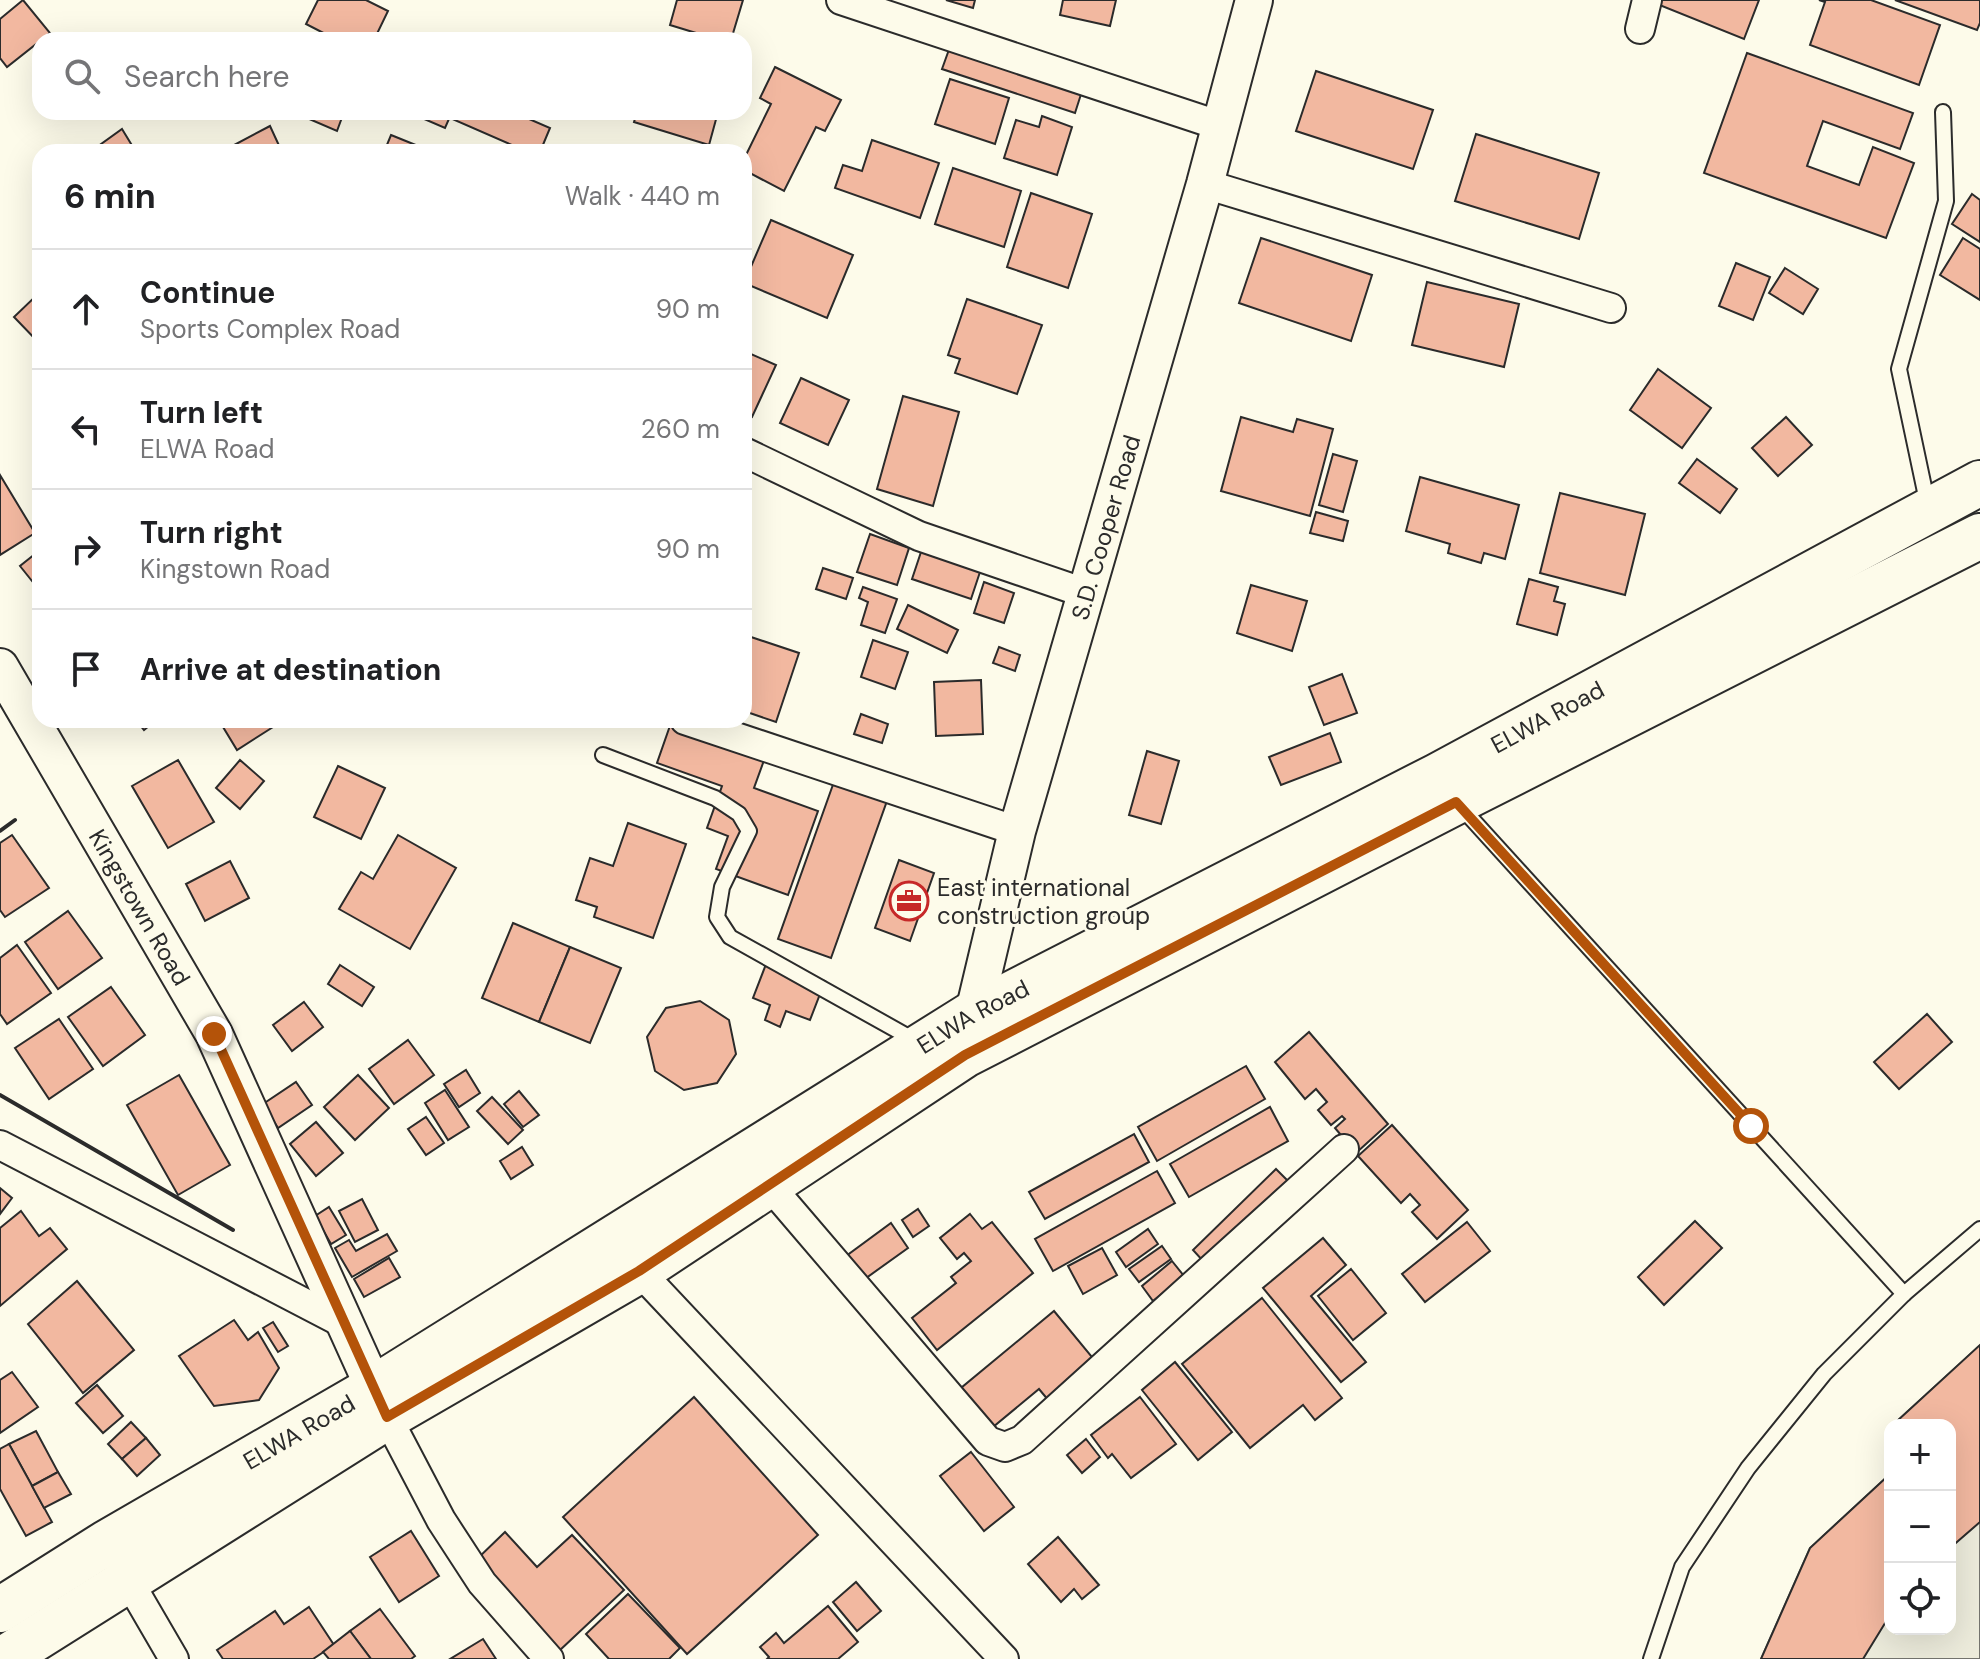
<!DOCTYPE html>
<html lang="en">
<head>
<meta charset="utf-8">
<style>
  body { margin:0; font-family:"DM Sans",sans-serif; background:#f6f6f6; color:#202124 }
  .controls { position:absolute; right:24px; bottom:24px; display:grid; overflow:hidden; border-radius:16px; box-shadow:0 8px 32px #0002 }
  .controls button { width:72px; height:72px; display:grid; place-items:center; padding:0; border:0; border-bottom:2px solid #e0e0e0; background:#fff; color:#202124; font:40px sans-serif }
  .stop { position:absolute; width:24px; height:24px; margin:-18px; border:6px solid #b45309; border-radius:50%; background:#fff }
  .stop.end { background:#b45309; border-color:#fff; box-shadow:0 2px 8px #0008 }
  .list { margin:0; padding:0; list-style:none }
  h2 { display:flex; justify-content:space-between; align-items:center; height:104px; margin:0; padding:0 32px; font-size:34px }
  h2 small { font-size:26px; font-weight:400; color:#757577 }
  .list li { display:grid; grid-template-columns:52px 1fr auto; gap:24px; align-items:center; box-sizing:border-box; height:120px; padding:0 32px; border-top:2px solid #e0e0e0 }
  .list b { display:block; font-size:30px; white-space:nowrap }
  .list p { margin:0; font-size:26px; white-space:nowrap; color:#757577 }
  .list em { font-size:26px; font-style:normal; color:#757577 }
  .icon { flex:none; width:44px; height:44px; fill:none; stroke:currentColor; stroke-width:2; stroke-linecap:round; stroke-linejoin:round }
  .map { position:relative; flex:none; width:1980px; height:1659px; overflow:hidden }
  .search { position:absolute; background:#fff; box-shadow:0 8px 32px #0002; left:32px; top:32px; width:720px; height:88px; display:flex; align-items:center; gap:20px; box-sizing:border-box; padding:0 28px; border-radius:24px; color:#757577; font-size:30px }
  .panel { position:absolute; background:#fff; box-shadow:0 8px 32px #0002; left:32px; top:144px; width:720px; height:584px; border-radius:24px }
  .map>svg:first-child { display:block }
  .green { fill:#ecebdb; stroke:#74746e; stroke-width:2 }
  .building { fill:#f2b8a0; stroke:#2b2b2b; stroke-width:2 }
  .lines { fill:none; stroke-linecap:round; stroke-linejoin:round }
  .service-casing { stroke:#2b2b2b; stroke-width:18 }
  .minor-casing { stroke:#2b2b2b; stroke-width:32 }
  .tertiary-casing { stroke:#2b2b2b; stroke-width:40 }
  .primary-casing { stroke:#2b2b2b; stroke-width:48 }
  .service { stroke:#fdfbea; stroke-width:14 }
  .minor { stroke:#fdfbea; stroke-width:28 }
  .tertiary { stroke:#fdfbea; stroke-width:36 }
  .primary { stroke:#fdfbea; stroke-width:44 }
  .wall { stroke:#2b2b2b; stroke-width:4 }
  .route { stroke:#b45309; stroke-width:10 }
  .labels { text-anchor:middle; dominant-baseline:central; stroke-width:6; stroke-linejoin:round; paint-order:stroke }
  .street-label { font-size:24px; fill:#2b2b2b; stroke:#fdfbea }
  .poi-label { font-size:24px; fill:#2b2b2b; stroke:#fdfbea; text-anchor:start }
</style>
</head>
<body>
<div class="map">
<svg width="1980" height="1659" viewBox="0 0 1980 1659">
  <rect width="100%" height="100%" fill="#fdfbea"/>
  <path class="green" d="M1980,1345V1659H1761L1810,1548L1890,1474V1629H1950V1425H1899L1896,1422Z"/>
  <g class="building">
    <path d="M23,0L50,33L7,67L0,58V19Z"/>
    <path d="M318,0H366L388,11L374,40H337L306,24Z"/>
    <path d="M677,0H743L731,40H719L670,25Z"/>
    <path d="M946,0H975L973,8Z"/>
    <path d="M1063,0H1116L1110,26L1060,15Z"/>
    <path d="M1659,0H1759L1744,39L1657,4Z"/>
    <path d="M1819,0H1871L1940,25L1919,85L1810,45L1825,2Z"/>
    <path d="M1895,0H1980V23L1977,30Z"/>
    <path d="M951,44L1083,88L1075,113L942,69Z"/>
    <path d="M1747,53L1913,113L1900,149L1823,121L1807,166L1859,185L1873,147L1914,163L1886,238L1704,173Z"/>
    <path d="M775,67L841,100L825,131L816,127L784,191L744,170V159L771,104L760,98Z"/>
    <path d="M1316,71L1433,110L1413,169L1296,131Z"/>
    <path d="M950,79L1009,98L995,144L935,124Z"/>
    <path d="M293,112H344L337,131Z"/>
    <path d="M408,112H452L445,128Z"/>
    <path d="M452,112H513L550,128L540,152H528L450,118Z"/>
    <path d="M637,112H718L709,145L634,122Z"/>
    <path d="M1042,116L1072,127L1057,175L1004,158L1016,120L1039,127Z"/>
    <path d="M270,126L282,152H221Z"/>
    <path d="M122,129L136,152H90Z"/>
    <path d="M1476,134L1599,173L1579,239L1455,201Z"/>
    <path d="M391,135L433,152H384Z"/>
    <path d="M872,140L939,163L920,218L835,188L843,165L862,171Z"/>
    <path d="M953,168L1021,191L1004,247L935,224Z"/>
    <path d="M1031,193L1092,214L1068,288L1007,267Z"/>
    <path d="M1972,194L1980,200V242L1952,224Z"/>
    <path d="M771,220L853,255L827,318L744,283Z"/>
    <path d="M1261,238L1372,275L1351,341L1239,303Z"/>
    <path d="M1963,238L1980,249V300L1940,275Z"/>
    <path d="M1736,263L1770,277L1753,320L1719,306Z"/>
    <path d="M1785,268L1818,289L1803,314L1769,293Z"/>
    <path d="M1427,282L1519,304L1504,367L1412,345Z"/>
    <path d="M40,292V344L14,317Z"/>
    <path d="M967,299L1042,325L1017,394L955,373L960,359L948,355Z"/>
    <path d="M744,351L776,365L752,417L744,414Z"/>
    <path d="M1658,369L1711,408L1682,448L1630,410Z"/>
    <path d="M801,378L849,400L828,445L780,423Z"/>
    <path d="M903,396L959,412L933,506L877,489Z"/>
    <path d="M1241,417L1293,432L1297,419L1333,429L1310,516L1221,491Z"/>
    <path d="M1786,417L1812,445L1778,476L1752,448Z"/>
    <path d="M1333,454L1357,461L1343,512L1319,505Z"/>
    <path d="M1697,459L1737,489L1720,513L1679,483Z"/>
    <path d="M0,475L35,533L0,555Z"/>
    <path d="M1420,477L1519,505L1505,559L1484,553L1481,563L1448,553L1450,544L1406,531Z"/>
    <path d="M1560,493L1645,514L1625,595L1540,573Z"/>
    <path d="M1316,512L1348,521L1343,541L1310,533Z"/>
    <path d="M870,534L909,548L897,585L857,572Z"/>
    <path d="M923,546L982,566L971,599L912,579Z"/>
    <path d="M40,550V591L20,566Z"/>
    <path d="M823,568L853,578L846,599L816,589Z"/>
    <path d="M1529,579L1558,587L1554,601L1565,604L1557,635L1517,624Z"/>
    <path d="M984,582L1014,593L1004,623L974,613Z"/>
    <path d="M1251,585L1307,601L1292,651L1237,633Z"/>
    <path d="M863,587L897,599L885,633L861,625L868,602L859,598Z"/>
    <path d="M908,605L958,630L947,653L897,629Z"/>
    <path d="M751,637L799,653L776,722L744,711V657Z"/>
    <path d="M873,640L908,652L895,689L861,677Z"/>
    <path d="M999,647L1020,655L1015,671L993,663Z"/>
    <path d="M1342,674L1357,713L1324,725L1309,687Z"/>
    <path d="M981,680L983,734L936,736L934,682Z"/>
    <path d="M861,714L888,724L882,743L854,734Z"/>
    <path d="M136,720H156L144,730Z"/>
    <path d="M223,720H280L281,722L237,750L220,722Z"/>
    <path d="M672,720L767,752L754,788L818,811L788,895L716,869L728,836L707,828L722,786L657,763Z"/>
    <path d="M1330,733L1341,762L1281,785L1269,757Z"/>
    <path d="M1147,751L1179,761L1161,824L1129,815Z"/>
    <path d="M178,760L214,822L168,848L132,786Z"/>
    <path d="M240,760L264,781L240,809L216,788Z"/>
    <path d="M338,766L385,788L361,839L314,817Z"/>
    <path d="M835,779L888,798L831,958L778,939Z"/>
    <path d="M628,823L686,844L653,938L594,917L597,907L576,900L590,858L613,866Z"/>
    <path d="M12,835L49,888L5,917L0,910V843Z"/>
    <path d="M398,835L456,868L410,949L339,909L361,872L373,879Z"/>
    <path d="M899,860L934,873L910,941L875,928Z"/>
    <path d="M230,861L249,898L205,921L186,884Z"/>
    <path d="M68,911L102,958L58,989L25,942Z"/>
    <path d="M513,923L570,947L539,1022L482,998Z"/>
    <path d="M17,945L51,993L7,1024L0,1014V958Z"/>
    <path d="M570,947L621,968L590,1043L539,1022Z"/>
    <path d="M768,959L825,981L810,1020L786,1011L780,1027L765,1020L770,1005L753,998Z"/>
    <path d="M340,965L374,987L362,1006L328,984Z"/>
    <path d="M111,987L145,1035L103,1066L68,1017Z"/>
    <path d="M700,1001L729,1020L736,1054L717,1083L684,1090L655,1071L647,1037L666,1008Z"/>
    <path d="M304,1002L323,1027L292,1051L273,1025Z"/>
    <path d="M1927,1014L1952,1042L1899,1089L1874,1062Z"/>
    <path d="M59,1019L93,1069L49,1099L15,1048Z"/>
    <path d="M1309,1032L1388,1124L1356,1153L1335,1128L1345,1119L1342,1116L1331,1125L1318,1110L1327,1102L1316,1089L1305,1099L1275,1062Z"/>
    <path d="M408,1040L434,1075L394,1104L369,1069Z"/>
    <path d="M1246,1066L1265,1099L1157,1161L1138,1127Z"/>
    <path d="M466,1070L480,1093L459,1107L444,1084Z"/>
    <path d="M179,1075L230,1165L178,1195L127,1105Z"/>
    <path d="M358,1075L389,1108L355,1140L324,1107Z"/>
    <path d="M296,1082L312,1105L278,1128L263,1104Z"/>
    <path d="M445,1090L469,1127L448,1140L425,1103Z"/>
    <path d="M519,1091L539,1115L523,1127L504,1104Z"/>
    <path d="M492,1097L523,1130L508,1144L477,1111Z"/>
    <path d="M1270,1107L1288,1141L1189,1197L1170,1164Z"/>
    <path d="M426,1117L444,1143L426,1155L408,1129Z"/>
    <path d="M316,1122L343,1153L316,1176L290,1144Z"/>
    <path d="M1392,1125L1468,1210L1437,1239L1412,1212L1420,1205L1410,1194L1401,1203L1358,1156Z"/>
    <path d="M1134,1134L1149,1162L1045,1219L1029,1192Z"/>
    <path d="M522,1147L533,1165L511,1179L500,1161Z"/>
    <path d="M1276,1169L1299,1192L1215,1274L1193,1250Z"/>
    <path d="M1157,1171L1175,1203L1053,1271L1035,1239Z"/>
    <path d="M0,1188L12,1198L0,1214Z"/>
    <path d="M362,1199L378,1230L355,1242L339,1211Z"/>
    <path d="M329,1207L346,1235L331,1244L315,1216Z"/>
    <path d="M918,1209L929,1226L913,1237L902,1220Z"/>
    <path d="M21,1211L39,1236L50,1228L67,1249L0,1306V1228Z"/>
    <path d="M970,1214L982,1229L992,1222L1033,1273L937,1350L912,1318L956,1283L951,1277L971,1261L964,1253L957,1259L940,1238Z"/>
    <path d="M1695,1221L1722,1248L1664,1305L1638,1277Z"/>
    <path d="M1467,1222L1490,1251L1425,1302L1402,1274Z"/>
    <path d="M891,1223L908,1248L855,1286L838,1262Z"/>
    <path d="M1148,1229L1158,1244L1126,1267L1116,1252Z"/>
    <path d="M387,1234L397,1251L352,1277L335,1248L349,1240L356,1251Z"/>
    <path d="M1323,1238L1346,1265L1311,1296L1366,1362L1341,1382L1263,1288Z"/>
    <path d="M1162,1246L1171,1259L1139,1282L1129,1269Z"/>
    <path d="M1102,1248L1117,1275L1083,1294L1068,1266Z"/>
    <path d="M389,1258L400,1277L364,1297L354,1279Z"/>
    <path d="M1172,1261L1184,1276L1153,1301L1142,1286Z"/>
    <path d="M1351,1269L1386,1313L1353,1340L1318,1296Z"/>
    <path d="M77,1281L134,1350L83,1393L28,1324Z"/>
    <path d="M1262,1298L1342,1398L1315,1420L1303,1405L1250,1448L1182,1364Z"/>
    <path d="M1054,1311L1106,1374L1059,1413L1039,1389L993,1427L961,1388Z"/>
    <path d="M234,1320L248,1340L258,1332L279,1368L259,1400L214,1406L179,1356Z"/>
    <path d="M273,1322L288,1346L278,1352L263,1328Z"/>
    <path d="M1980,1345V1522L1950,1548V1425H1899L1896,1422Z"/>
    <path d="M1175,1362L1232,1432L1198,1460L1142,1390Z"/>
    <path d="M12,1372L38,1407L0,1433V1380Z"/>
    <path d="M97,1385L123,1416L103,1433L76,1403Z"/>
    <path d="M694,1397L818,1535L687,1654L563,1517Z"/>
    <path d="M1140,1397L1176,1444L1131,1478L1112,1454L1108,1458L1091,1435Z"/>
    <path d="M131,1422L146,1438L122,1459L108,1444Z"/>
    <path d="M36,1431L58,1472L32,1486L9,1444Z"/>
    <path d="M146,1438L160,1455L137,1476L122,1459Z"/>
    <path d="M1086,1439L1100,1457L1082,1473L1067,1455Z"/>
    <path d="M9,1444L52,1522L26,1536L0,1489V1449Z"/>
    <path d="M971,1452L1014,1507L984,1531L940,1476Z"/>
    <path d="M58,1472L71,1494L44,1508L32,1486Z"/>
    <path d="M1890,1474V1615L1863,1659H1761L1810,1548Z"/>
    <path d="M411,1531L439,1576L399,1602L370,1557Z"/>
    <path d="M505,1532L537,1567L572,1535L624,1590L559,1651L476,1560Z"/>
    <path d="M1058,1537L1099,1585L1082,1599L1074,1589L1061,1602L1028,1564Z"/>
    <path d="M856,1582L881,1611L857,1631L833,1602Z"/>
    <path d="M628,1594L680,1648L669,1659H609L586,1634Z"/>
    <path d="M828,1606L858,1642L838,1659H767L769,1657L760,1647L776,1633L784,1643Z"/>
    <path d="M309,1607L334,1645L313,1659H223L217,1650L275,1611L284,1624Z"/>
    <path d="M380,1609L415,1656L411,1659H371L350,1631Z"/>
    <path d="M350,1631L371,1659H329L323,1652Z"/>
    <path d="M483,1639L496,1659H450Z"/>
  </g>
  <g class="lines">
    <defs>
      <g id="service">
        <path d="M1928,506L1899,369L1946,201L1943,112"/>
        <path d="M603,755L715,798L739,814L749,831L722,887L717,917L730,937L916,1041"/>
        <path d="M1460,806L1904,1294"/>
        <path d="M1651,1659L1682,1567L1748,1468L1824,1374L1904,1294L1980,1229"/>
      </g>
      <g id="minor">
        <path d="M841,0L1221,126"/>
        <path d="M1640,29L1647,0"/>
        <path d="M1205,184L1611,308"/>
        <path d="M744,452L919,536L1085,593"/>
        <path d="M685,720L1017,831"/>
        <path d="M0,1145L343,1323"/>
        <path d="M769,1185L988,1441L1005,1447L1022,1440L1344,1149"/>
        <path d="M639,1271L1004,1659"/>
        <path d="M387,1417L441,1520L482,1583L549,1659"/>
        <path d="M121,1568L174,1659"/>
      </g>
      <g id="tertiary">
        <path id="s1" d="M0,667L214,1034L384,1410"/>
        <path id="s2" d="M969,1033L1017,831L1205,184L1254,0"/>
      </g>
      <g id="primary">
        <path id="s3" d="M0,1610L106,1543L374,1388L972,1014L1437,776L1980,483"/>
        <path d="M3,1659L387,1417L639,1271L965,1055L1456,802L1980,536"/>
      </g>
    </defs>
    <use href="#service" class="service-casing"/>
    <use href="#minor" class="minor-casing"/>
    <use href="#tertiary" class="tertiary-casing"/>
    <use href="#primary" class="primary-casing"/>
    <use href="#service" class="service"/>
    <use href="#minor" class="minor"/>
    <use href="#tertiary" class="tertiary"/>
    <use href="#primary" class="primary"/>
    <g class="wall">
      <path d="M0,831L15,820"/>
      <path d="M0,1095L233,1230"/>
    </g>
  </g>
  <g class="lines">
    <path class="route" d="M214,1034L387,1417L639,1271L965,1055L1456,802L1751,1126"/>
  </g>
  <defs>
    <symbol id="office-ring" viewBox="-11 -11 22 22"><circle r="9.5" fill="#fdfbea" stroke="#c62828" stroke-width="1.5"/><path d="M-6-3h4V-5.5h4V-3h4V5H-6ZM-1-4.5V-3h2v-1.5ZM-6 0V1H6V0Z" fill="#c62828"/></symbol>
  </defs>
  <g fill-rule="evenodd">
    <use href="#office-ring" x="887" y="879" width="44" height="44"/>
  </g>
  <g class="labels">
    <g class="street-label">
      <text stroke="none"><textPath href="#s2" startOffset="524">S.D. Cooper Road</textPath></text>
      <text stroke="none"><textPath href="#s3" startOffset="1788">ELWA Road</textPath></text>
      <text stroke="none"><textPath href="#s1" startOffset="278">Kingstown Road</textPath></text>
      <text stroke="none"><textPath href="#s3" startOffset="1140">ELWA Road</textPath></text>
      <text stroke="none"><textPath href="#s3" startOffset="348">ELWA Road</textPath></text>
    </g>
    <g class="poi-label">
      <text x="937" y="887">East international<tspan x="937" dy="28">construction group</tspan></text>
    </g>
  </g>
</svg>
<div class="controls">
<button>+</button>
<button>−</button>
<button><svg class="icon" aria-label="locate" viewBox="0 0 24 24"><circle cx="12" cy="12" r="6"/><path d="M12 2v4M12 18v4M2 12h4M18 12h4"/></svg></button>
</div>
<div class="stop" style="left:1751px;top:1126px"></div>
<div class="stop end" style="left:214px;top:1034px"></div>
<div class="search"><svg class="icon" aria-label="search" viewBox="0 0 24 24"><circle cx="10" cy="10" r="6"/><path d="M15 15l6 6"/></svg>Search here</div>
<section class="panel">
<h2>6 min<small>Walk · 440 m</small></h2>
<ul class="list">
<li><svg class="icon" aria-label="ahead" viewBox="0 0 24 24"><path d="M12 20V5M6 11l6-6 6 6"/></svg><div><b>Continue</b><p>Sports Complex Road</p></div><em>90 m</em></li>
<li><svg class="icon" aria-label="left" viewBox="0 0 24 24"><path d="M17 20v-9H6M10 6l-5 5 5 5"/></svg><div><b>Turn left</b><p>ELWA Road</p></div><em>260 m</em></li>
<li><svg class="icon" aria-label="right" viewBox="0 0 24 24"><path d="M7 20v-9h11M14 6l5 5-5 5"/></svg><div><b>Turn right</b><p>Kingstown Road</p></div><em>90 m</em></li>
<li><svg class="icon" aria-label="arrive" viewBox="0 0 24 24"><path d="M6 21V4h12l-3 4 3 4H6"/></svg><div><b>Arrive at destination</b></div></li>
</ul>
</section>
</div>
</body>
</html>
